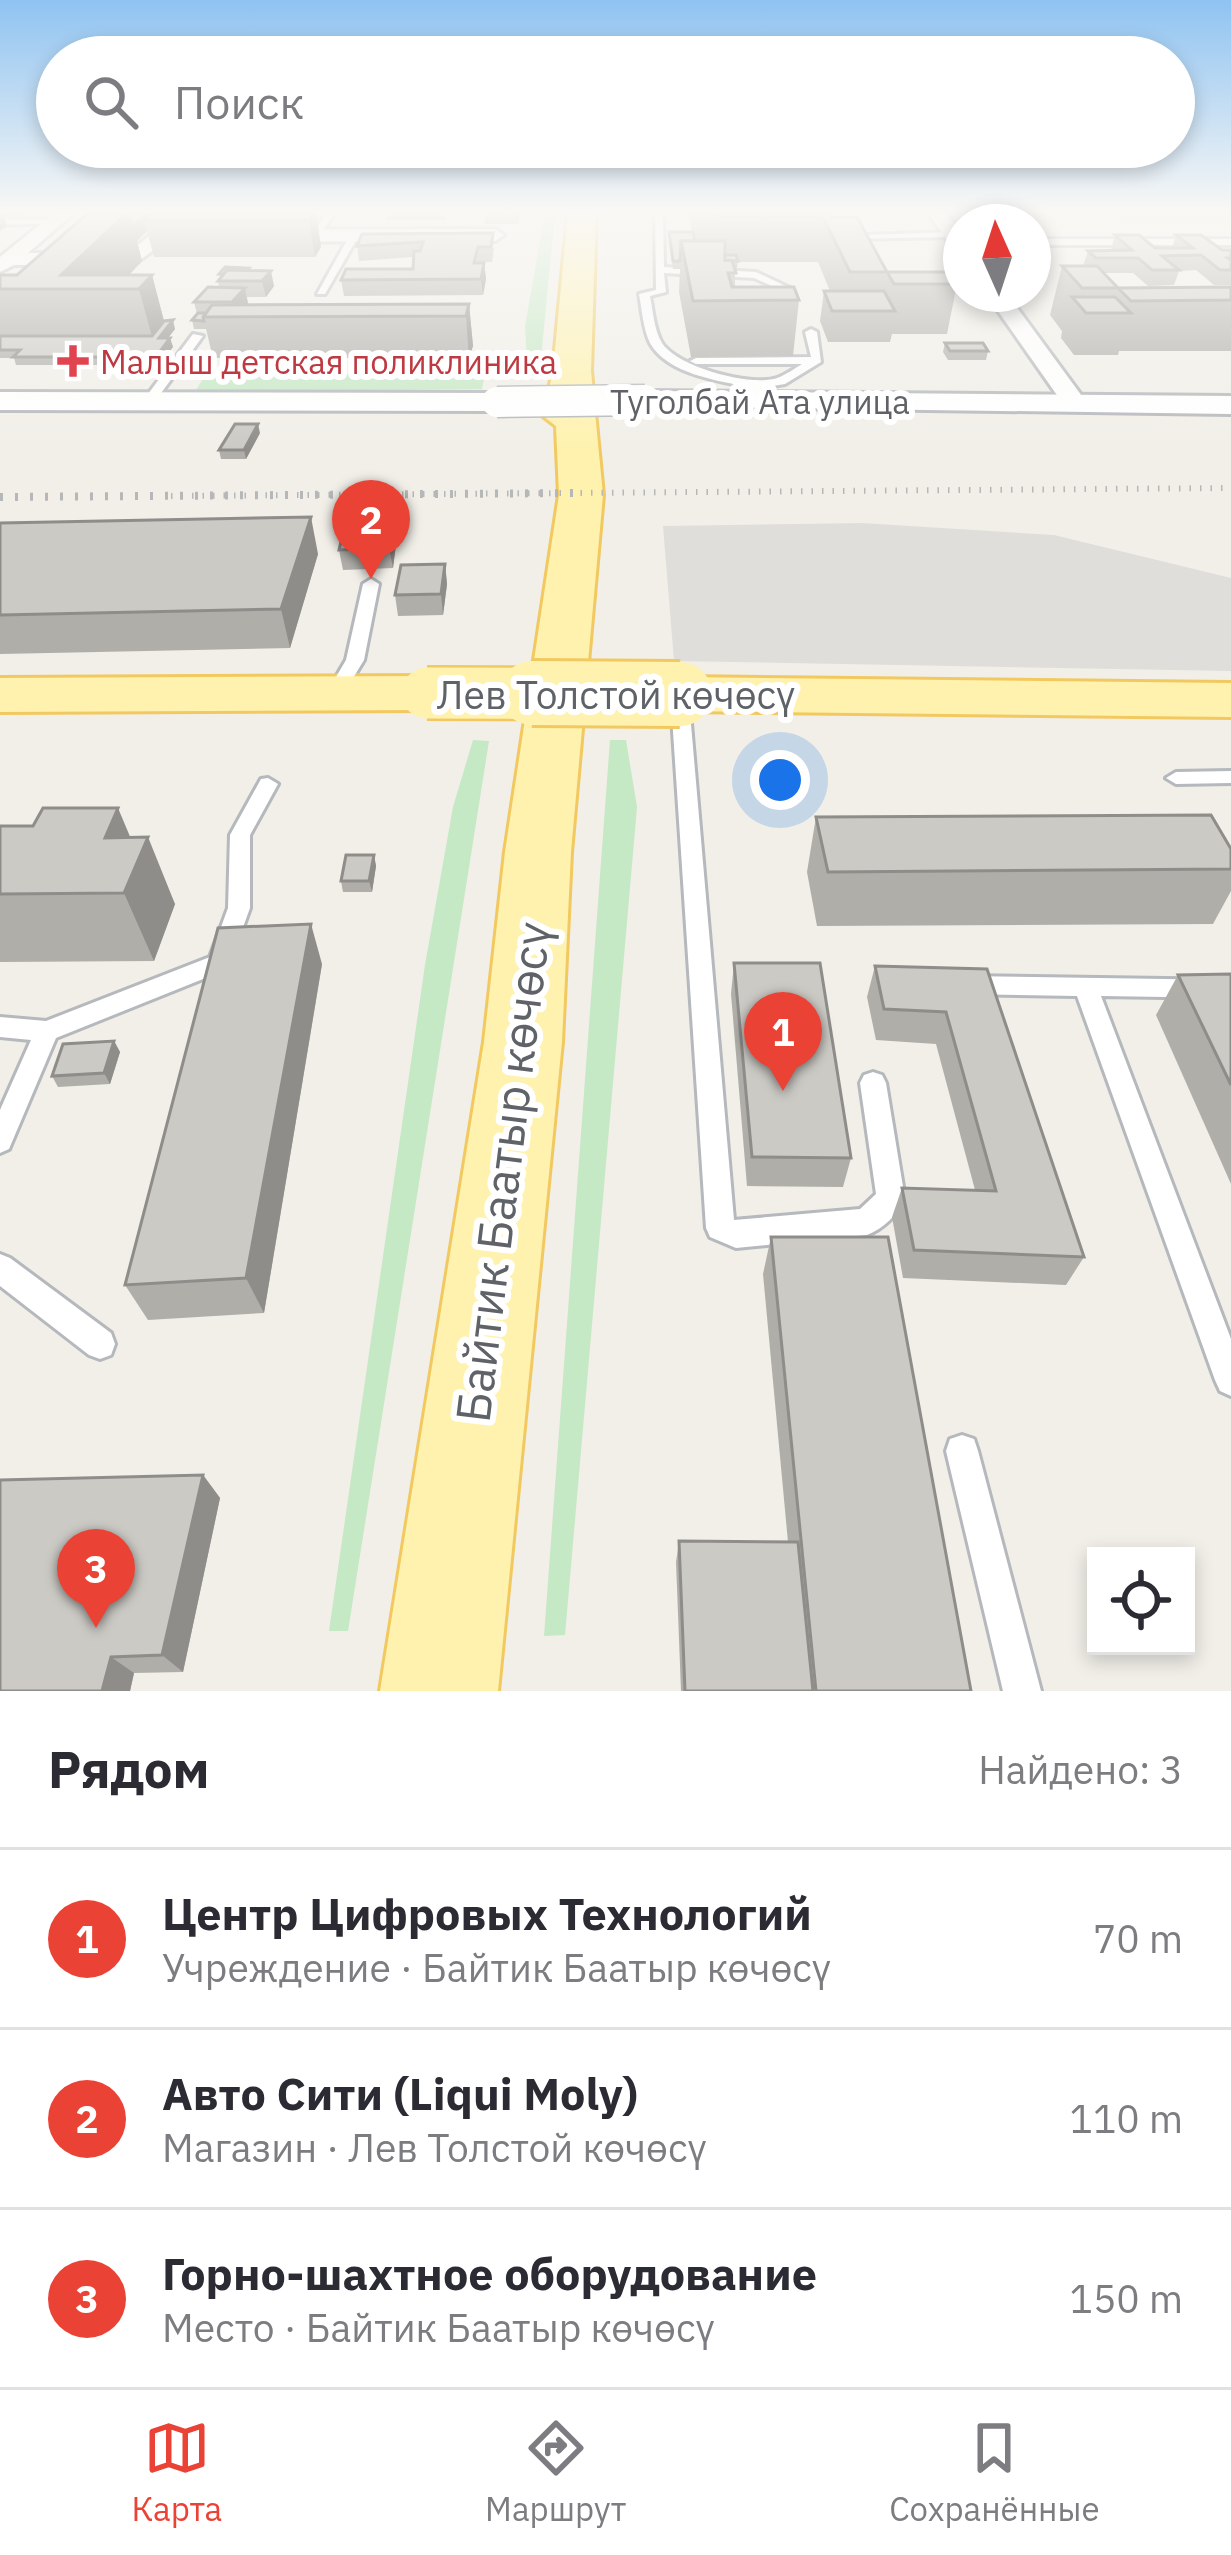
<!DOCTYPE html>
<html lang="ru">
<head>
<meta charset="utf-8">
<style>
  body { margin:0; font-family:"IBM Plex Sans",sans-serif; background:#f7f7f7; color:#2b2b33 }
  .controls { position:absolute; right:36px; bottom:36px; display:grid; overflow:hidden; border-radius:0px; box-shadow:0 6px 18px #0003 }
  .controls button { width:108px; height:108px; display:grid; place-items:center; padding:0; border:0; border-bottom:3px solid #e1e1e2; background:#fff; color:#2b2b33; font:60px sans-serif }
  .compass { position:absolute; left:943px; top:204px; width:108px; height:108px; border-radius:50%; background:#fff; box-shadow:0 6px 18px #0003; rotate:357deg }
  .you { position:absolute; left:780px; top:780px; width:42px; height:42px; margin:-30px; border:9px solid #fff; border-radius:50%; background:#1a73e8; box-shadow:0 0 0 18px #1a73e833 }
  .badge { display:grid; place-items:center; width:78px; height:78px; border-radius:50%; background:#ea4335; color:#fff; font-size:39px; font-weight:700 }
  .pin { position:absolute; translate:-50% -99px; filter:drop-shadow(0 3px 6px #0008) }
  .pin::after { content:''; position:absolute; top:63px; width:42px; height:36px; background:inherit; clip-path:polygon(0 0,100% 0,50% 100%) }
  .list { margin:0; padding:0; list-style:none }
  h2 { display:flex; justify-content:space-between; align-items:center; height:156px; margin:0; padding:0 48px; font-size:51px }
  h2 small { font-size:39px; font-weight:400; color:#7c7c81 }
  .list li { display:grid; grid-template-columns:78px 1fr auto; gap:36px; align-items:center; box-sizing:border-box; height:180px; padding:0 48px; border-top:3px solid #e1e1e2 }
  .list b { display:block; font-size:45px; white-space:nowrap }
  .list p { margin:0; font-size:39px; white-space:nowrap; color:#7c7c81 }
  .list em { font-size:39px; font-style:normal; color:#7c7c81 }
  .icon { flex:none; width:66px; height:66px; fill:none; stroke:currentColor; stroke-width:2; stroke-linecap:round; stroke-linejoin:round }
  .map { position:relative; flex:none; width:1231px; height:1691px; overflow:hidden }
  .search { position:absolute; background:#fff; box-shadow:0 6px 18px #0003; left:36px; right:36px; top:36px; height:132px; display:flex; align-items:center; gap:30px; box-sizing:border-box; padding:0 42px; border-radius:66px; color:#7c7c81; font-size:45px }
  .sheet { height:696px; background:#fff }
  nav { display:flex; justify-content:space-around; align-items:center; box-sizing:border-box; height:168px; border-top:3px solid #e1e1e2; background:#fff; font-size:33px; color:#7c7c81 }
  nav a { display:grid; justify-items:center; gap:6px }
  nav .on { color:#ea4335 }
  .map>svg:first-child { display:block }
  .industrial { fill:#e0deda }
  .education { fill:#e1ded6 }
  .green { fill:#c5e8c5 }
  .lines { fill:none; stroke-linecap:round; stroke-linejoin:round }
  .service-casing { stroke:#b5b8bc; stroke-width:6 }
  .minor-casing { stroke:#b5b8bc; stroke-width:6 }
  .tertiary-casing { stroke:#b5b8bc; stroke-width:6 }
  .primary-casing { stroke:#f2c960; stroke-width:6 }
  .service { fill:#fff; fill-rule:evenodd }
  .minor { fill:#fff; fill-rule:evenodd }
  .tertiary { fill:#fff; fill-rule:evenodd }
  .primary { fill:#fff2af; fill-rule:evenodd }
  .rail-far1 { stroke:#b6b7b8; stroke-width:6; stroke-dasharray:1.5 9; stroke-linecap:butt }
  .rail { stroke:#b6b7b8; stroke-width:8; stroke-dasharray:3 12; stroke-linecap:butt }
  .tertiary-bridge-casing { stroke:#b5b8bc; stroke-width:33; stroke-linecap:butt }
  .primary-bridge-far1-casing { stroke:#f2c960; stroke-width:56; stroke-linecap:butt }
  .primary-bridge-casing { stroke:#f2c960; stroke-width:70; stroke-linecap:butt }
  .tertiary-bridge { stroke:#fff; stroke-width:30 }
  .primary-bridge-far1 { stroke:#fff2af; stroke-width:51 }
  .primary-bridge { stroke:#fff2af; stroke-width:64 }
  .wall { fill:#afaea9 }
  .shaded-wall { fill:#8f8d8a }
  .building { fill:#cccac5; stroke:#8f8d8a; stroke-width:3 }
  .health-dot { fill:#e0444e; stroke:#fff; stroke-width:4.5 }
  .labels { text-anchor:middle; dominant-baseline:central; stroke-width:12; stroke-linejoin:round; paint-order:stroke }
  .far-health-label { font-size:33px; fill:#be3a42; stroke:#fff; text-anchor:start }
  .far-street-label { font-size:33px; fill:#5f6368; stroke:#fff }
  .street-label { font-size:39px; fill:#5f6368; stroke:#fff }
  .near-street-label { font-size:48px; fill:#5f6368; stroke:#fff }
</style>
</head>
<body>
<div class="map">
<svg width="1231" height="1691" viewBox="0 0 1231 1691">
  <rect width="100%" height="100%" fill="#f1efe8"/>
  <path class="industrial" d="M862,523L1054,535L1231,578V671L674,661L663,526Z"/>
  <path class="education" d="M970,213H1231V223L977,222Z"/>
  <g class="green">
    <path d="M545,213H555L539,379H528L525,326Z"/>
    <path d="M485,373L482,389L195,392L205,375Z"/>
    <path d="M473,740L489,741L348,1631H329L425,965L453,807Z"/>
    <path d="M610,740H626L637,807L565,1635L544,1636Z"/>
  </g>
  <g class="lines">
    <defs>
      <g id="service">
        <path d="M326,213H335L318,237H312Z"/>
        <path d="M655,213H663L664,267L756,272L792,289L783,291L754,278L664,273L666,292L650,296C653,311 654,330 662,343C677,367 751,387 777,378C786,375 795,368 802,364H696L690,361L696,358L811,357L805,332L811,329L817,332L821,362L785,384L761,388L763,401L757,405L751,401L749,387C719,381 667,374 650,343C643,329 642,310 639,294L656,290Z"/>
        <path d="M0,219L53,220L57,223L0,225Z"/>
        <path d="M953,232L956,237L839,239L834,236Z"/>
        <path d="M351,233L359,235L325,294H317Z"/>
        <rect x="1033" y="239" width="198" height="6"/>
        <path d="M193,334L203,336L153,404H145V398Z"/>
        <path d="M371,579L379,584L364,660L341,698H329L326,694L346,660L363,584Z"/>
        <path d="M680,696L689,701L734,1220L860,1209L876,1194L860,1083L864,1075L873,1072L882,1075L886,1083L905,1199C898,1214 883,1229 867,1235L736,1248L710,1237L706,1228L671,701Z"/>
        <path d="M1231,771V783L1176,784L1166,778L1176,772Z"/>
        <path d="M268,778L278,784L250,835V908L228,969L56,1038L9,1149L0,1153V1110L31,1040L0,1037V1017L46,1021L210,957L228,908L230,835L261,779Z"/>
        <path d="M964,976L1231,980V998L1101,996L1231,1339V1396L1220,1391L1215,1380L1077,996L964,994L956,992L952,985L956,978Z"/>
        <path d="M0,1254L10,1258L111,1333L115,1344L111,1355L100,1359L89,1355L0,1286Z"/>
        <path d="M962,1435L974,1439L978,1451L1041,1691H1003L946,1451L950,1439Z"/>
      </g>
      <g id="minor">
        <path d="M54,213H74L28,253H128L149,236L176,230L495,229L504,235L495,241L176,242L162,244L133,265H14L0,272V257Z"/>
        <path d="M928,213H946L961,233V252L954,250Z"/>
        <path d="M986,294H1007L1087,403L1084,408H1066Z"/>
      </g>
      <g id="tertiary">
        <path d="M645,391L1231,396V414L634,406L630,400L634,394Z"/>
        <path d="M0,392L497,393L512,402L497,411L0,410Z"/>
      </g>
      <g id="primary">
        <path d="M568,213H596L591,371L603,495L571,852L562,1042L498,1691H380L484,1042L505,852L559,495L556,426L543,416L553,371Z"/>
        <path d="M427,676L447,681L455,693L447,705L427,710L0,712V678Z"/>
        <path d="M680,677L1231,683V717L680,711L660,706L652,694L660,682Z"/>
      </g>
    </defs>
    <use href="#service" class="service-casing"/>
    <use href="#minor" class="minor-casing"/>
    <use href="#tertiary" class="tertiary-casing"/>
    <use href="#primary" class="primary-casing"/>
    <use href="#service" class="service"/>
    <use href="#minor" class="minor"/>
    <use href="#tertiary" class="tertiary"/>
    <use href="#primary" class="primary"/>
    <path class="rail-far1" d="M171,496L1231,488"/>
    <path class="rail" d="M0,497L582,493"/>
    <defs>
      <path id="tertiary-bridge" d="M497,402L645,400"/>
      <path id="primary-bridge-far1" d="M427,693L680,694"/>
      <path id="primary-bridge" d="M532,693L680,694"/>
    </defs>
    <use href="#tertiary-bridge" class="tertiary-bridge-casing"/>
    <use href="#primary-bridge-far1" class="primary-bridge-far1-casing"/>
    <use href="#primary-bridge" class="primary-bridge-casing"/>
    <use href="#tertiary-bridge" class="tertiary-bridge"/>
    <use href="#primary-bridge-far1" class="primary-bridge-far1"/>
    <use href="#primary-bridge" class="primary-bridge"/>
  </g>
  <g class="wall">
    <path d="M0,213H28L24,216H4L7,226Z"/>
    <path d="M88,213H316L321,247L315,257H154L147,231L137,241L142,261L129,275H152L164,321L175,329L168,338H170L173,347L159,365H16L14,358H0V275H17Z"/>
    <path d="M385,213H447L445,220H386Z"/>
    <path d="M484,213H521L518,224H485Z"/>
    <path d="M688,213H829L887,272L957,284L947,334H892L890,342H828L820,321L824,291H830L818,262H738L737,269H735V287L799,300L793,356L691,357L679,292L680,269H673L669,239V232H692Z"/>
    <path d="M362,234L494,248L492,262H479L484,263L486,279L483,295L344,296L341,280L413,269V257L359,261L357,246Z"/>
    <path d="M1115,235L1155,248H1172L1176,235L1222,250H1231V285H1214L1196,270L1179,271L1174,285L1148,286L1133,273H1104L1118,288L1115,297L1118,288L1231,287V351H1119L1118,355H1074L1061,338L1062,331L1050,315L1062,266H1083L1088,251L1111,250Z"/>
    <path d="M249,271L274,286L266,297H247L248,304H469L473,346L469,358H213L206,329H194L192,320L197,314L194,302L219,287L218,281L220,278L219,274Z"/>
    <path d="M945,343L988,351L986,360H948L943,352Z"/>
    <path d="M260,433L246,459H221L219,450Z"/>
    <path d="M0,523L318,554L290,648L0,654Z"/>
    <path d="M393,525L396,544L393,568L343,570L339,550Z"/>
    <path d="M445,564L447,584L443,615L398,616L395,595Z"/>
    <path d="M816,817L1231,849V891L1213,924L817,926L807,872Z"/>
    <path d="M0,826L130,837L175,904L154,961L0,962Z"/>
    <path d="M374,855L376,866L372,892H343L341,881Z"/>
    <path d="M734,963L851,1158L843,1187L747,1186L731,994Z"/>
    <path d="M322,964L264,1313L148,1320L125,1285Z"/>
    <path d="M875,966L987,969L1084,1257L1066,1285L903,1278L892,1217L902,1188L975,1190L936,1044L876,1040L867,997Z"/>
    <path d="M1231,974V1184L1156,1015L1178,975Z"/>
    <path d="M114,1041L120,1052L110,1084L58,1087L52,1076Z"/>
    <path d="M771,1237L971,1691H681L676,1562L679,1541L788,1542L763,1274Z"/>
    <path d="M203,1475L220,1498L183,1672L134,1673L130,1691H0Z"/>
  </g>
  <g class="shaded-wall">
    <path d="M0,213H2L7,226L0,231Z"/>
    <path d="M127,213H165L144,220L147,231L137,241L142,261L116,289L61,275Z"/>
    <path d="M314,213H316L321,247L315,257L309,220Z"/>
    <path d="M484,263L486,279L483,295L481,279Z"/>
    <path d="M271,271L274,286L266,297L262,281Z"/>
    <path d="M152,275L166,329L173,320L175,329L161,347L154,344L139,289Z"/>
    <path d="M245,288L248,304L236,318L232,302Z"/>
    <path d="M469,304L473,346L469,358L466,316Z"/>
    <path d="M170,338L173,347L159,365L156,357Z"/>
    <path d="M258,424L260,433L246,459L244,450Z"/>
    <path d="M311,517L318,554L290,648L281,609Z"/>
    <path d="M393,525L396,544L393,568L389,548Z"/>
    <path d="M445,564L447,584L443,615L441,594Z"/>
    <path d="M118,808L139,858L148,837L175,904L154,961L124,893L105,838Z"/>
    <path d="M374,855L376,866L372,892L369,881Z"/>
    <path d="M311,924L322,964L264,1313L246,1278Z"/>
    <path d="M114,1041L120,1052L110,1084L104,1073Z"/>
    <path d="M203,1475L220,1498L183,1672L162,1655Z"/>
    <path d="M111,1657L134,1673L130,1691H102Z"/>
  </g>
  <g class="building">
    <path d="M88,213H127L61,275H152L139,289H0V275H17Z"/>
    <path d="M129,213H147L133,227Z"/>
    <path d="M152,213H314L309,220H144Z"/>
    <path d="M719,213H829L831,217H857L887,272H850L823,217H720Z"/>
    <path d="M669,232H693L695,241H681L680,261H673Z"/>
    <path d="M493,233L491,247H478L474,263H484L481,279L341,280L346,269H413L414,251H420L423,242L357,246L362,234Z"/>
    <path d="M1115,235H1139L1155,248H1193L1176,235H1201L1222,250H1231V258H1228L1231,260V270H1220L1201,255L1162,256L1179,270H1152L1138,258H1096L1088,251L1132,250Z"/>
    <path d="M681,241H725V260H732L736,273H728L732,287H794L799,300L693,301Z"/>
    <path d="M725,255H736L738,261L725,260Z"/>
    <path d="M1062,266H1097L1118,288H1082Z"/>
    <path d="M225,267L249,268L246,271L227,270L224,274H219Z"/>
    <path d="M227,270L271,271L262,281H218Z"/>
    <path d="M887,272H949L957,284H894Z"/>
    <path d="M208,287L245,288L232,302H194Z"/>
    <path d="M1231,287V300L1131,301L1118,288Z"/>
    <path d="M824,291H884L895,311H832Z"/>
    <path d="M1072,297H1115L1131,313H1086Z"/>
    <path d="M469,304L466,316L203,317L212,305Z"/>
    <path d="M198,313H206L203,317L204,321L192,320Z"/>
    <path d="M173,320L159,338H170L156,357H13L20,350H0V336H152L164,321Z"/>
    <path d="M945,343H983L988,351H950Z"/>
    <path d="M235,424H258L244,450H219Z"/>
    <path d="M311,517L281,609L0,615V523Z"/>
    <path d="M393,525L389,548L339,550L345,526Z"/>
    <path d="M445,564L441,594L395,595L401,565Z"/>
    <path d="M43,808H118L105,838L148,837L124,893L0,894V826H33Z"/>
    <path d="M1211,815L1231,849V869L828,872L816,817Z"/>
    <path d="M346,855H374L369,881H341Z"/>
    <path d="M311,924L246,1278L125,1285L218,928Z"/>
    <path d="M734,963H820L851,1158L752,1157Z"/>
    <path d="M875,966L987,969L1084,1257L914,1250L902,1188L996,1191L946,1012L884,1009Z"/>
    <path d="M1231,974V1085L1178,975Z"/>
    <path d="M114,1041L104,1073L52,1076L63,1044Z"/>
    <path d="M771,1237H888L971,1691H816Z"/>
    <path d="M203,1475L162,1655L111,1657L102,1691H0V1480Z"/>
    <path d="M679,1541L798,1542L813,1691H685Z"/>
  </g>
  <linearGradient id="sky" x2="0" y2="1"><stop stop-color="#8fc3f1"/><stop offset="0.47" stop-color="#f9f8f5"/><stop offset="1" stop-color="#f9f8f5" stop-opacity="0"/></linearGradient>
  <rect width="1231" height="450" fill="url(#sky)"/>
  <path class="health-dot" d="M67 343h12v12h12v12h-12v12h-12v-12h-12v-12h12z"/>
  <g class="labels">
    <g class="far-health-label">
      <text x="100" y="361">Малыш детская поликлиника</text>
    </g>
    <g class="far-street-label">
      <text x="760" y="401">Туголбай Ата улица</text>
    </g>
    <g class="street-label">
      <text x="616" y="694">Лев Толстой көчөсү</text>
    </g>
    <g class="near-street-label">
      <text transform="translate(502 1172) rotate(-83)">Байтик Баатыр көчөсү</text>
    </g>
  </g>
</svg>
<div class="controls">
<button><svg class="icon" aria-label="locate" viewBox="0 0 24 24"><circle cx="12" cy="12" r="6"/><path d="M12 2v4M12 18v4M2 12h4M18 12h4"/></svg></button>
</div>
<svg class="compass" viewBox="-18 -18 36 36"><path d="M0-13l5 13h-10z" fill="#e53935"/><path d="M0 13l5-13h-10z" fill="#7c7c81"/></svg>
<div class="you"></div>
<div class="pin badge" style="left:783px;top:1091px">1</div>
<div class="pin badge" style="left:371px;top:579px">2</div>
<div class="pin badge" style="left:96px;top:1628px">3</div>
<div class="search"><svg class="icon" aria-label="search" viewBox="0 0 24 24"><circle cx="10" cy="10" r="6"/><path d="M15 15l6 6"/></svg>Поиск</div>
</div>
<section class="sheet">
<h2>Рядом<small>Найдено: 3</small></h2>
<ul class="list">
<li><span class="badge">1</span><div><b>Центр Цифровых Технологий</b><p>Учреждение · Байтик Баатыр көчөсү</p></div><em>70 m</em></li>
<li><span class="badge">2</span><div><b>Авто Сити (Liqui Moly)</b><p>Магазин · Лев Толстой көчөсү</p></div><em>110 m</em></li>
<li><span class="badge">3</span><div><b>Горно-шахтное оборудование</b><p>Место · Байтик Баатыр көчөсү</p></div><em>150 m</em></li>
</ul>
</section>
<nav>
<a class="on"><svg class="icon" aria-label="map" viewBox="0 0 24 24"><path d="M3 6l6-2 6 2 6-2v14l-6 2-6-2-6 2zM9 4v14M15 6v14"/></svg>Карта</a>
<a><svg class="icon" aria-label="directions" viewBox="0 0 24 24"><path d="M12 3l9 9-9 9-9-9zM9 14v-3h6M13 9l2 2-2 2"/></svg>Маршрут</a>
<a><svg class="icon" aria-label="saved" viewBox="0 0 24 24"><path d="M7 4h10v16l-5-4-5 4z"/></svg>Сохранённые</a>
</nav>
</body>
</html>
